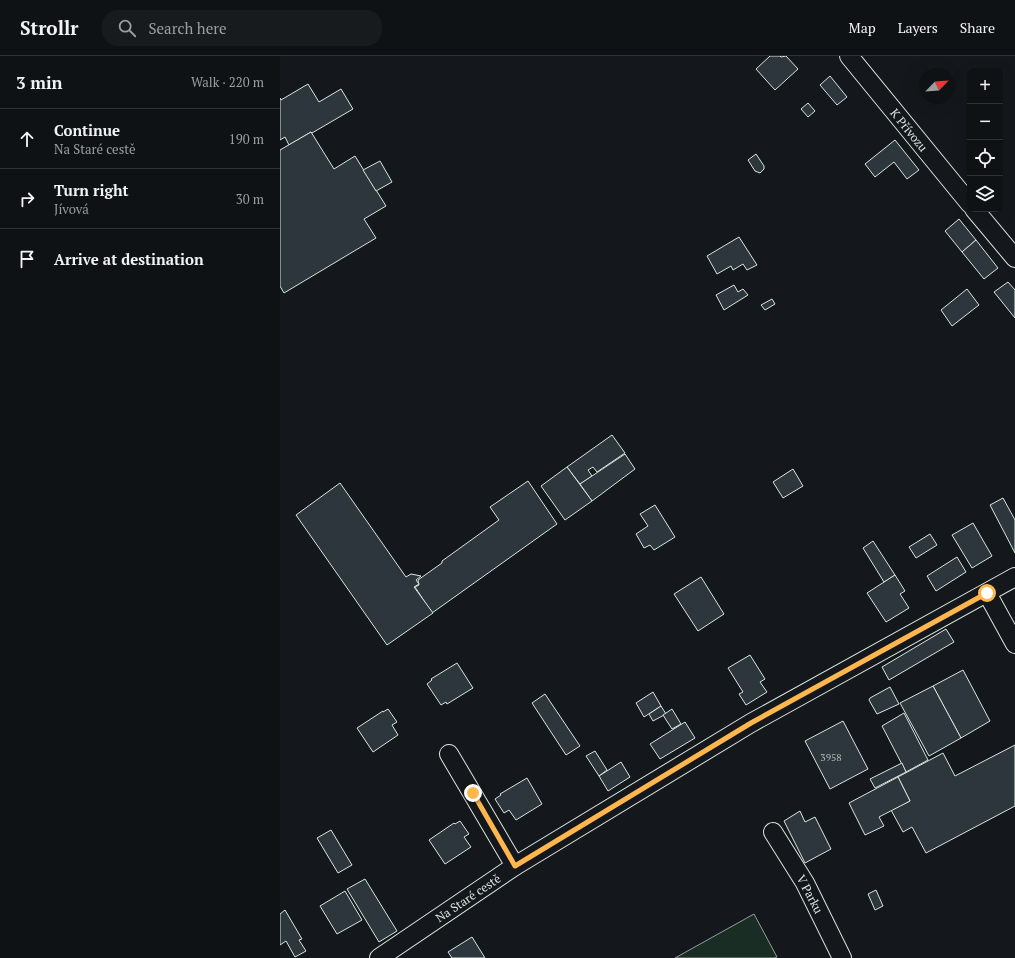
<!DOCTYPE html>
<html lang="en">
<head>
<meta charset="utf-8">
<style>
  body { margin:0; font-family:"PT Serif",serif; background:#181b1e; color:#f1f3f6 }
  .controls { position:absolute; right:12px; top:12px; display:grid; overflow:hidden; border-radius:8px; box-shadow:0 4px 16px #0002 }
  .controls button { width:36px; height:36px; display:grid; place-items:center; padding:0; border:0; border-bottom:1px solid #2f3234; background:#0f1215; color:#f1f3f6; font:20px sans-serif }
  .compass { position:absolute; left:639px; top:12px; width:36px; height:36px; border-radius:50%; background:#0f1215; box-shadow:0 4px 16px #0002; rotate:65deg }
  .stop { position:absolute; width:12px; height:12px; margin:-9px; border:3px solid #ffb74d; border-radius:50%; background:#fff }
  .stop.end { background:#ffb74d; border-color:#fff; box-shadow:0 1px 4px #0008 }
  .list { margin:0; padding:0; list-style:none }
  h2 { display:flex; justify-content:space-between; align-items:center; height:52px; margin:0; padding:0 16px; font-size:17px }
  h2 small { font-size:13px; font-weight:400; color:#9b9ea0 }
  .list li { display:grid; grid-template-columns:26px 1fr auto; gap:12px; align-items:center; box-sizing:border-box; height:60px; padding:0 16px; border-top:1px solid #2f3234 }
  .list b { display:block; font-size:15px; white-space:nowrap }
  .list p { margin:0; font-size:13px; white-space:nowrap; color:#9b9ea0 }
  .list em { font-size:13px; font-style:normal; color:#9b9ea0 }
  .icon { flex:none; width:22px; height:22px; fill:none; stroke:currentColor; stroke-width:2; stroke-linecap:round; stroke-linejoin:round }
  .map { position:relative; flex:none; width:735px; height:902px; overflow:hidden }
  header { display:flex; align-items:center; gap:24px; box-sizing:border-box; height:56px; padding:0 20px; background:#0f1215; border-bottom:1px solid #2f3234 }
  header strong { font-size:19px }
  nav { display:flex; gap:22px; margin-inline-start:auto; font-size:14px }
  .search { width:280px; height:36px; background:#181b1e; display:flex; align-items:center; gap:10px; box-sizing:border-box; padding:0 14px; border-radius:16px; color:#9b9ea0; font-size:15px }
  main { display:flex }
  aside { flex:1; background:#0f1215 }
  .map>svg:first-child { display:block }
  .green { fill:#1a2d24; stroke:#939e99 }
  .building { fill:#2c363c; stroke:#d8e6dc }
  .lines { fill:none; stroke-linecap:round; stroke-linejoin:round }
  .street-casing { stroke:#d8e6dc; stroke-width:20 }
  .street { stroke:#14181c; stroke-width:18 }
  .route { stroke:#ffb74d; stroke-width:5 }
  .labels { text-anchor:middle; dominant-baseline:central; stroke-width:3; stroke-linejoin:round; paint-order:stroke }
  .number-label { font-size:10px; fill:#adbab4 }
  .street-label { font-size:12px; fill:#d8e6dc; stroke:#14181c }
</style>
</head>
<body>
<header>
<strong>Strollr</strong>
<div class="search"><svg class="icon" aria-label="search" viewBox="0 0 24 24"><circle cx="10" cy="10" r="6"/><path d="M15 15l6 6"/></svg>Search here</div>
<nav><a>Map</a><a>Layers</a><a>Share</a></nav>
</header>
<main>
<aside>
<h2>3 min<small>Walk · 220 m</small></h2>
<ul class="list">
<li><svg class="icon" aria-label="ahead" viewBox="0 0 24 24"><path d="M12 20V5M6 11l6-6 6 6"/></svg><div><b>Continue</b><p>Na Staré cestě</p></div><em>190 m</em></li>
<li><svg class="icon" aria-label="right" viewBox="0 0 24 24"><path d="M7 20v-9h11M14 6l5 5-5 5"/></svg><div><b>Turn right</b><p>Jívová</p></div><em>30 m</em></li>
<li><svg class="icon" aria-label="arrive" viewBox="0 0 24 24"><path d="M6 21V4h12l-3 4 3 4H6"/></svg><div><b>Arrive at destination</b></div></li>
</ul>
</aside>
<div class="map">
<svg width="735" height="902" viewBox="0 0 735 902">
  <rect width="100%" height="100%" fill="#14181c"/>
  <path class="green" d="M474,858L497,901L494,902H395Z"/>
  <g class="building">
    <path d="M490,0H500L501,1L506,0L518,13L495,34L476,13Z"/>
    <path d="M550,20L567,41L557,49L540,29Z"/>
    <path d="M28,28L39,46L61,33L73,53L32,77L31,76L9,89L5,81L0,84V42L1,44Z"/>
    <path d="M528,47L535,55L528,61L521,53Z"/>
    <path d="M31,76L54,113L75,100L106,150L84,163L96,182L4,237L0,230V94Z"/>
    <path d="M615,84L639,114L627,123L614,106L595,121L585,108Z"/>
    <path d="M476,98L484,110V113L480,117L475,115L468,104Z"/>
    <path d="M100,105L112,126L96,135L83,114Z"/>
    <path d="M679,163L696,184L682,196L665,175Z"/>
    <path d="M459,181L477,209L467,214L463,208L453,214L451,210L437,218L427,200Z"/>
    <path d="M696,184L718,212L704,223L682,196Z"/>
    <path d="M728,226L735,234V262L714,236Z"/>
    <path d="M454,229L458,236L463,233L468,239L444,254L436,239Z"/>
    <path d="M687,233L699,249L672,270L661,254Z"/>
    <path d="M492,243L495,248L485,254L481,249Z"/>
    <path d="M332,379L345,397L317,416L313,411L308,414L312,420L300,428L287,411Z"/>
    <path d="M345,398L355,413L312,445L300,428Z"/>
    <path d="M287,411L312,445L285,464L261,430Z"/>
    <path d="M513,413L523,430L503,442L493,426Z"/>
    <path d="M248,425L277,468L152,557L135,531L139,529L138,524L162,507V505L219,464L210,451Z"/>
    <path d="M60,427L126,521L131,518L141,520L136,524L139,528L134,531L153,557L107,589L16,459Z"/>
    <path d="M723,442L735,464V497L710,449Z"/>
    <path d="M375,449L395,481L374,494L370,489L364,492L356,478L368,470L360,458Z"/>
    <path d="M693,467L712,500L692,512L672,479Z"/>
    <path d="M650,478L657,489L636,502L629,491Z"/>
    <path d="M593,485L615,519L604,526L583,492Z"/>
    <path d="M677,501L686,516L656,535L647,520Z"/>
    <path d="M615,519L625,535L620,538L629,552L606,566L587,537Z"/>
    <path d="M421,521L444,558L418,575L394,538Z"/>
    <path d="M666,573L674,586L609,624L602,611Z"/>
    <path d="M470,599L485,623L480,626L487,636L466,649L459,638L463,636L448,612Z"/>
    <path d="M177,607L193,632L167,648L166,646L161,649L147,628L152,624L151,623Z"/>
    <path d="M683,614L710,665L681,682L653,630Z"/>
    <path d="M653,630L681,682L649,700L620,647Z"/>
    <path d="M610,631L619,648L597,658L589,644L590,642Z"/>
    <path d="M373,636L381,650L364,661L356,647Z"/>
    <path d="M265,638L300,690L286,699L252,647Z"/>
    <path d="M381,650L386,658L373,665L369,658Z"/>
    <path d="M108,653L117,666L112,669L118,679L93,696L77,672L103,655V656Z"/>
    <path d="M392,653L401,668L392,673L383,659Z"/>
    <path d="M624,657L648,704L626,716L602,670Z"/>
    <path d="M563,665L588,713L550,733L525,685Z"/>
    <path d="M405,666L415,682L380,703L370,688Z"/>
    <path d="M735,689V750L646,797L632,771L623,776L611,754L630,745L618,721L663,697L675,720Z"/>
    <path d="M315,695L327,714L319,720L306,700Z"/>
    <path d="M341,706L350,721L328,735L319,720Z"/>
    <path d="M622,707L626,716L595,732L590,723Z"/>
    <path d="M618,721L630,745L599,761L604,770L585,779L569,747Z"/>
    <path d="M247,722L262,748L236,764L229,754L224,757L215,743L221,739L220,738Z"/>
    <path d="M520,755L525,766L535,761L551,793L525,807L504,765Z"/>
    <path d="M180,765L189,778L184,781L191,791L165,808L149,784L174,767L175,768Z"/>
    <path d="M51,774L72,809L58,817L37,782Z"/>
    <path d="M85,823L117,875L99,886L67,833Z"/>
    <path d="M596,834L603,850L595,854L588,838Z"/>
    <path d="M65,835L82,864L57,878L40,850Z"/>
    <path d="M5,854L22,883L19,884L26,895L15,901L6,885L0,889V858Z"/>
    <path d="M192,881L205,902H172L168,896Z"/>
  </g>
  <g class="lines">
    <defs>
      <g id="street">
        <path d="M569,0L690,148"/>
        <path d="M694,153L735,202"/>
        <path d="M707,537L735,588"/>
        <path d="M169,698L235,810"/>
        <path d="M493,776L525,827L562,902"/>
        <path d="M99,902L235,810L471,667L735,521"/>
      </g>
    </defs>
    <use href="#street" class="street-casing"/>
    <use href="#street" class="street"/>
  </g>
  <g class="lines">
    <path class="route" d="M193,737L235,810L471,667L707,537"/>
  </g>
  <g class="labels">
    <g class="number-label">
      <text x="551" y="701">3958</text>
    </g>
    <g class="street-label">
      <text transform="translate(629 74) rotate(51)">K Přívozu</text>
      <text transform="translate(530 838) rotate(62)">V Parku</text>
      <text transform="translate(188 842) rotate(-34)">Na Staré cestě</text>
    </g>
  </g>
</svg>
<div class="controls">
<button>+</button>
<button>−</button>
<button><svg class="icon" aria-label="locate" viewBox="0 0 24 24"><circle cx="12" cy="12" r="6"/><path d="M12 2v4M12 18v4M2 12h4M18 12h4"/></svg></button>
<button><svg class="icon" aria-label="layers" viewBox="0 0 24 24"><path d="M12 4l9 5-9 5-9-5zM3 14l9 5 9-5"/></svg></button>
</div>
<svg class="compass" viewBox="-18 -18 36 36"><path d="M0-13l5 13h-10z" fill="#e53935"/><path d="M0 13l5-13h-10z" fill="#9b9ea0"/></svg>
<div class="stop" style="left:707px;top:537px"></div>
<div class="stop end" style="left:193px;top:737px"></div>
</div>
</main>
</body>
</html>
